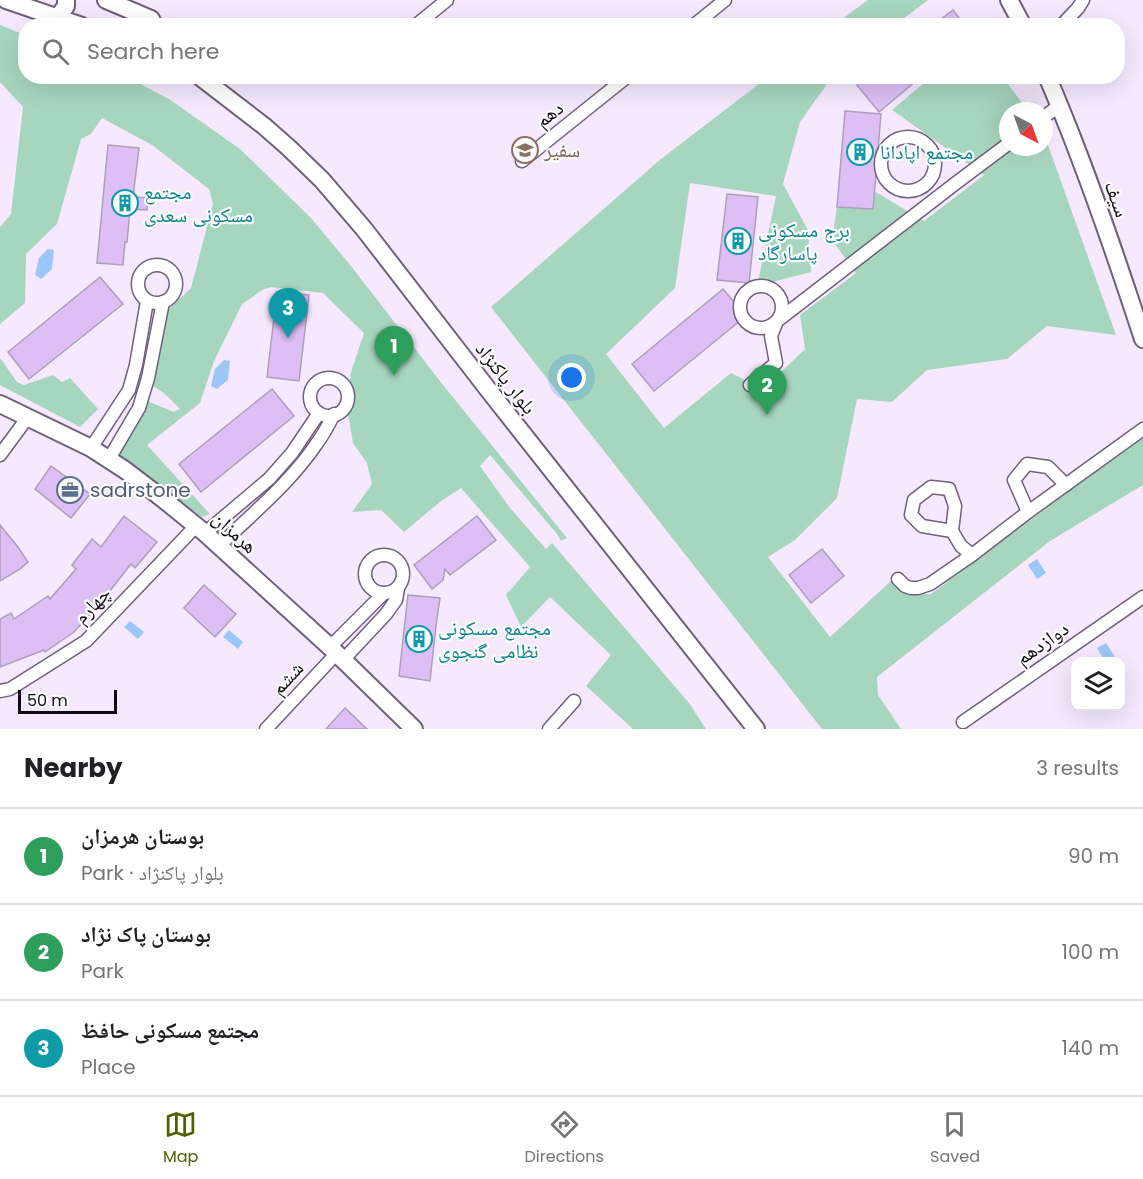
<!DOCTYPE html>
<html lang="en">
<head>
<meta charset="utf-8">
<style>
  body { margin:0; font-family:Poppins,"Noto Naskh Arabic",sans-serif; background:#f2f2f2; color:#202124 }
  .controls { position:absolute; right:18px; bottom:18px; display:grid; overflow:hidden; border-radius:12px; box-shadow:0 6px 24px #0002 }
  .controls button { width:54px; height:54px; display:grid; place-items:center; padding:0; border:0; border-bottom:2px solid #e0e0e0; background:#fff; color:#202124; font:30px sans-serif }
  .compass { position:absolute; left:999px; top:102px; width:54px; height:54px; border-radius:50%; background:#fff; box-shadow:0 6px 24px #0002; rotate:139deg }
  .scale { position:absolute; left:18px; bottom:15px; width:99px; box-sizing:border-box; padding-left:6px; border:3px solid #0f0a13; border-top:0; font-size:16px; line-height:21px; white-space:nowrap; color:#0f0a13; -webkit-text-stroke:4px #fbfbfb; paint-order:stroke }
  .you { position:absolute; left:572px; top:378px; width:21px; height:21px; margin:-15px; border:4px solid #fff; border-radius:50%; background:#1a73e8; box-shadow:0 0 0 9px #1a73e833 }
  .badge { display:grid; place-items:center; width:39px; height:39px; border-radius:50%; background:#525f00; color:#fff; font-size:20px; font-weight:700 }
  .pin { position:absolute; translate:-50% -50px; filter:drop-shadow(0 2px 3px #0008) }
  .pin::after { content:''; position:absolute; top:32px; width:21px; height:18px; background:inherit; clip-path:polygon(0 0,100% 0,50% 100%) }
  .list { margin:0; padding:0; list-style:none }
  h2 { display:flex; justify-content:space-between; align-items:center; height:78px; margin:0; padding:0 24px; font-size:26px }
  h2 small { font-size:20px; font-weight:400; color:#757577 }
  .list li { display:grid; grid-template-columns:39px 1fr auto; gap:18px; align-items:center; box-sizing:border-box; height:96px; padding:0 24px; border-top:2px solid #e0e0e0 }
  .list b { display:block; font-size:22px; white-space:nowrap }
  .list p { margin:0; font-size:20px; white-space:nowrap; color:#757577 }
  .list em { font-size:20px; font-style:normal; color:#757577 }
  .icon { flex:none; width:33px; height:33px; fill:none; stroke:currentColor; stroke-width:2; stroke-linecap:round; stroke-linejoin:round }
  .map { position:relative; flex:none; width:1143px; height:729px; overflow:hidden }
  .search { position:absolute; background:#fff; box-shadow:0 6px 24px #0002; left:18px; right:18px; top:18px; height:66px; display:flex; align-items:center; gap:15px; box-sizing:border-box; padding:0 21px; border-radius:24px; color:#757577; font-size:22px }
  .sheet { height:366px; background:#fff }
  nav { display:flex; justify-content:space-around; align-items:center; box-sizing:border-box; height:84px; border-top:2px solid #e0e0e0; background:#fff; font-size:16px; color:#757577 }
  nav a { display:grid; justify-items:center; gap:3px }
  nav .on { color:#525f00 }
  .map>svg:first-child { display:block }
  .green { fill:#a7d6be }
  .water { fill:#9bc7f6 }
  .building { fill:#ddbff6; stroke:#ad9fba; stroke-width:1.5 }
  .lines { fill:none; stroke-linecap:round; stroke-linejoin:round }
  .street-casing { stroke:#6e6179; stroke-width:15 }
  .secondary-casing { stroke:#6e6179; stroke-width:20 }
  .street { stroke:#fff; stroke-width:12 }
  .secondary { stroke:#fff; stroke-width:16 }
  .labels { text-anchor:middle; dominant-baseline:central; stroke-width:4.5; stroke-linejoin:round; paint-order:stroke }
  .street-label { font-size:20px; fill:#0f0a13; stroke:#fbfbfb }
  .education-label { font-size:20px; fill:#785e54; stroke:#fbfbfb; text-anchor:start }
  .culture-label { font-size:20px; fill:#0d838f; stroke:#fbfbfb; text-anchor:start }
  .service-label { font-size:20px; fill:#4e5e75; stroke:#fbfbfb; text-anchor:start }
</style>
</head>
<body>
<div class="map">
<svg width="1143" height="729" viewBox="0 0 1143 729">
  <rect width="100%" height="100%" fill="#f5e8ff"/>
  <g class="green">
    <path d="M868,0H928L895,25H834Z"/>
    <path d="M0,25L25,35L26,76L127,77L169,99L240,149L311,218L351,266L443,385L567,538L561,541L557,534L490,455L480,466L510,508L546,549L552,543L689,703L706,729H633L586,686L611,655L550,597L521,627L506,595L530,567L461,488L441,501L404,532L381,510L352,512L372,484L367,463L353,443L347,408L351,372L364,333L323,293L272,287L264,289L242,304L214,361L200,403L147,445L210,514L202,517L111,448L142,399L174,412L180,409L165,394L146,381L161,317L191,288L213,204L209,189L152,145L102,118L91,134L81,139L57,224L26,254L25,303L0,324V227L11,214L23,107L0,82Z"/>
    <path d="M768,77H832L800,122L783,184L808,230L811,272L757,286L776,196L690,183L675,288L606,354L664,428L731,373L763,389L805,349L800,315L856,273L832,240L837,207L873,209L874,191L924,221L984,175L892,110L931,77H1003L1028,111H1008V147H1044V134L1116,335L1047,326L1007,359L927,370L892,402L857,399L837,498L795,540L768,557L830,637L891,581L911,594H931L1143,436V485L1050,541L877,677L878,695L901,729H822L491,307L661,159Z"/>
    <path d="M0,358L17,382L24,385L53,375L62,382L70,378L98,409L80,427L0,385Z"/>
  </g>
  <g class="water">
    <path d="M48,249L54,250L52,269L41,279L35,275L39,258Z"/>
    <path d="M224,360L230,361L228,380L217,389L211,386L215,369Z"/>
    <path d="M1037,559L1046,573L1037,579L1028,565Z"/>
    <path d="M130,621L144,632L138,639L124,627Z"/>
    <path d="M229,630L243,642L238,649L223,637Z"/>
    <path d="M1106,643L1115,657L1109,661H1105L1097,648Z"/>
  </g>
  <g class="building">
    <path d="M953,10L965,26H932Z"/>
    <path d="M867,76H922L879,112L857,85Z"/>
    <path d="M845,111L881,114L873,209L837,207Z"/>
    <path d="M108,145L139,148L133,197L148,198L147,210L130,209L127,242H125L123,265L97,263Z"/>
    <path d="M727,194L758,197L749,283L717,280Z"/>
    <path d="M100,277L123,304L29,379L8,352Z"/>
    <path d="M723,289L746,316L654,391L632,364Z"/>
    <path d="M277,292L309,295L299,381L267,377Z"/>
    <path d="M272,389L294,416L201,492L179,464Z"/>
    <path d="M51,466L90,494L71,518L35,489Z"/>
    <path d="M124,516L157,542L135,568L131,564L102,601L74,632L45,652L44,650L0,667V619L11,613L14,619L48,596L50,599L76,569L72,565L92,539L101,547Z"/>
    <path d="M477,516L496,540L450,575L445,569L443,580L432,589L414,565Z"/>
    <path d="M0,525L18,547L28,562L20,569L0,581Z"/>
    <path d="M822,549L844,576L811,603L789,575Z"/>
    <path d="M204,585L236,614L215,637L184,608Z"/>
    <path d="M408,595L440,598L436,625L430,681L399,676Z"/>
    <path d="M345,708L367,729H326Z"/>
  </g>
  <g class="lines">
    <defs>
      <g id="street">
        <path d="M415,26L447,0"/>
        <path d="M693,26L725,0"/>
        <path d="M1061,26L1078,8L1083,0"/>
        <path d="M1044,117L1060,105"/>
        <circle cx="908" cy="164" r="27"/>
        <path d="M522,161L628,76"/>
        <circle cx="157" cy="284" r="19"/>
        <circle cx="761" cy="307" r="21"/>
        <circle cx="329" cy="397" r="19"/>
        <path d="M750,385L776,363L771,336L777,321L956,183L1008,144"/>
        <path d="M91,448L129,390L136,365L147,301"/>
        <path d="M0,455L28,417"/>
        <path d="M109,459L139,408L148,378L163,302"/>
        <path d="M1028,512L1014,480L1027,464L1048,467L1066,485"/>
        <path d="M952,531L922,526L911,515L914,500L931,487L949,489L955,506L952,531L961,546L972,555"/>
        <path d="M205,533L269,479L292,453L319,413"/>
        <path d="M219,546C253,513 291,482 317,443C324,434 329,424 334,414"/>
        <circle cx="384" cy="574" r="19"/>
        <path d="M898,579L905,586L911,588H918L930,584L972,555L1028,512L1143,429"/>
        <path d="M330,647L384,593"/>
        <path d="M343,660L386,614L396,600L398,588"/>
        <path d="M0,691L10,689L86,641L196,526"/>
        <path d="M963,722L1143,597"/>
        <path d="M266,729L337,653"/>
        <path d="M549,729L574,701"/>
      </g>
      <g id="secondary">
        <path d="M6,0L82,26"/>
        <path d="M106,0L151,19L154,26"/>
        <path d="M1009,0L1023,26"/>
        <path d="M58,17L66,6V0"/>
        <path d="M199,76L264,126L289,148L322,180L364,229L490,392L756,729"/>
        <path d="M1047,76C1084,162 1114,250 1143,339"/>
        <path d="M0,404L91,448L125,470L163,499L205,533L330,647L414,729"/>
      </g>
    </defs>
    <use href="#street" class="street-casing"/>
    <use href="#secondary" class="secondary-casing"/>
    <use href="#street" class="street"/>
    <use href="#secondary" class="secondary"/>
  </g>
  <defs>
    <symbol id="school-ring" viewBox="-11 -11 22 22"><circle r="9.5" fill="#fbfbfb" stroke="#8d6e63" stroke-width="1.5"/><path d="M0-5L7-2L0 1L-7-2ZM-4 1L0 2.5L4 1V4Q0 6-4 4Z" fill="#8d6e63"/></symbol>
    <symbol id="building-ring" viewBox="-11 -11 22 22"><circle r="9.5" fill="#fbfbfb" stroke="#0f9aa8" stroke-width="1.5"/><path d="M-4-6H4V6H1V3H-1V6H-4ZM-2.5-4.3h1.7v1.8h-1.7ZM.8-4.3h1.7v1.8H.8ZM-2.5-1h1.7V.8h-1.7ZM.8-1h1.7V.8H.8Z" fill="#0f9aa8"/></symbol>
    <symbol id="office-ring" viewBox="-11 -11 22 22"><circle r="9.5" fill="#fbfbfb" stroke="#5c6f8a" stroke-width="1.5"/><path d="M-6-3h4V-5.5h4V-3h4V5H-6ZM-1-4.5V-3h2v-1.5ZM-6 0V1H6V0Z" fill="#5c6f8a"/></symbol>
  </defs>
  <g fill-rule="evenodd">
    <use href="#school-ring" x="510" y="135" width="30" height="30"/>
    <use href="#building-ring" x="845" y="137" width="30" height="30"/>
    <use href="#building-ring" x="110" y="188" width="30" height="30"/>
    <use href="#building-ring" x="723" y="226" width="30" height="30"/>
    <use href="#office-ring" x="55" y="475" width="30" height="30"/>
    <use href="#building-ring" x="404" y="624" width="30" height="30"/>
  </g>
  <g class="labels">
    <g class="street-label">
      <text transform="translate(549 114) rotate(-38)">دهم</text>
      <text transform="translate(1117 199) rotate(70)">سیف</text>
      <text transform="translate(506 378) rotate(52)">بلوار پاکنژاد</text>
      <text transform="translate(235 532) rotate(42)">هرمزان</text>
      <text transform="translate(92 605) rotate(-46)">چهارم</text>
      <text transform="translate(1042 643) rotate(-35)">دوازدهم</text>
      <text transform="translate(287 678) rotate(-47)">ششم</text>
    </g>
    <g class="education-label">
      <text x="544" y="150">سفیر</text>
    </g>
    <g class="culture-label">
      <text x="880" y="152">مجتمع اپادانا</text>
      <text x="144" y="192">مجتمع<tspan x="144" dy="23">مسکونی سعدی</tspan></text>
      <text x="758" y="230">برج مسکونی<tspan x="758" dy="23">پاسارگاد</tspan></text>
      <text x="438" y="628">مجتمع مسکونی<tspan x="438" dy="23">نظامی گنجوی</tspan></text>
    </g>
    <g class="service-label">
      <text x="90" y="490">sadrstone</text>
    </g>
  </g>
</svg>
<div class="controls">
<button><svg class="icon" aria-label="layers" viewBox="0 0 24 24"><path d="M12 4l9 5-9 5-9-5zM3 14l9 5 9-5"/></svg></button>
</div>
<svg class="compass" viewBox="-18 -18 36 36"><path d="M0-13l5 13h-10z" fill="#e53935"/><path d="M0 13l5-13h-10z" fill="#757577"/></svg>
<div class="scale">50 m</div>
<div class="you"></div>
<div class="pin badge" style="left:394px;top:376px;background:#2e9e5b">1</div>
<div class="pin badge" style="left:767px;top:415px;background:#2e9e5b">2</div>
<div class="pin badge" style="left:288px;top:338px;background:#0f9aa8">3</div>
<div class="search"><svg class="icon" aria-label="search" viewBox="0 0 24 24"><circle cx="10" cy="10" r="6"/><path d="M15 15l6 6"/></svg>Search here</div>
</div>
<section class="sheet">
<h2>Nearby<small>3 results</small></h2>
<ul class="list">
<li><span class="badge" style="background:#2e9e5b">1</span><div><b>بوستان هرمزان</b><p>Park · بلوار پاکنژاد</p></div><em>90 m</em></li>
<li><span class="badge" style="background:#2e9e5b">2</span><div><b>بوستان پاک نژاد</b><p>Park</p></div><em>100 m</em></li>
<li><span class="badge" style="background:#0f9aa8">3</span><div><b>مجتمع مسکونی حافظ</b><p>Place</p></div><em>140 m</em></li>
</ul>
</section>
<nav>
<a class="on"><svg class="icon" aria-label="map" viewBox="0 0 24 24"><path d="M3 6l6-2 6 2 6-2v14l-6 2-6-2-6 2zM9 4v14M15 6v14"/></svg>Map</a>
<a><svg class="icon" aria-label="directions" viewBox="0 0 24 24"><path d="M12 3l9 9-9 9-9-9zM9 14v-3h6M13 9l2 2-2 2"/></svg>Directions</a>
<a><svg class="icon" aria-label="saved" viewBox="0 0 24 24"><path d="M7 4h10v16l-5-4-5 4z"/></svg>Saved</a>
</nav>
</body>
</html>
